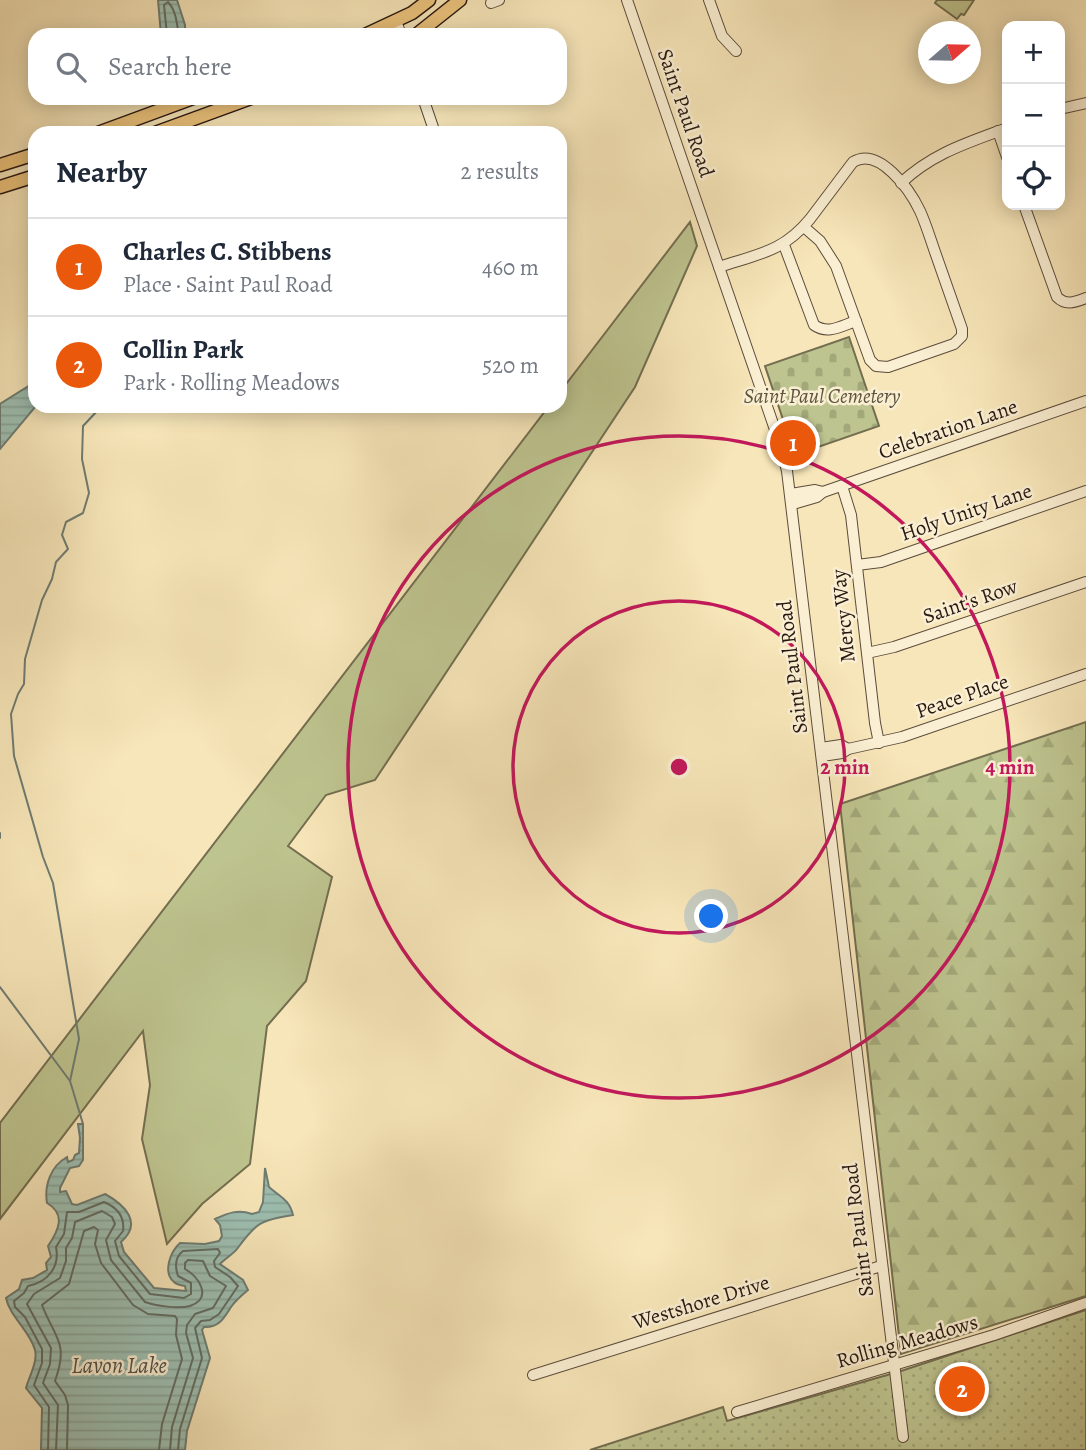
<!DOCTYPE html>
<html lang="en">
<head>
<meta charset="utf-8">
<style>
  body { margin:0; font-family:Alegreya,serif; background:#f2f2f3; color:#1f2937 }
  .controls { position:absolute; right:21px; top:21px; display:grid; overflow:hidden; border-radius:14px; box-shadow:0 4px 18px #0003 }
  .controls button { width:63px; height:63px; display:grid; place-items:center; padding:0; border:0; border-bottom:2px solid #e0e1e3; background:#fff; color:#1f2937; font:35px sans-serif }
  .compass { position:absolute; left:918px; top:21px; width:63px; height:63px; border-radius:50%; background:#fff; box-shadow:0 4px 18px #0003; rotate:70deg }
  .you { position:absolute; left:712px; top:917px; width:24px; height:24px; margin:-18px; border:5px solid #fff; border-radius:50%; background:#1a73e8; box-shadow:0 0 0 10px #1a73e833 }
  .badge { display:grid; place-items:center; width:46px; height:46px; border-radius:50%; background:#ea580c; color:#fff; font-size:23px; font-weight:700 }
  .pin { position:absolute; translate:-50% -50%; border:4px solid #fff; box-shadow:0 2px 7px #0006 }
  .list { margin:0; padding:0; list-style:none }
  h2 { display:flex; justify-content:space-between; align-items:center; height:91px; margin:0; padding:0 28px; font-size:30px }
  h2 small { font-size:23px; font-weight:400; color:#747a83 }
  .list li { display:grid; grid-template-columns:46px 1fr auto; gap:21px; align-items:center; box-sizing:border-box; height:98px; padding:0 28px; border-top:2px solid #e0e1e3 }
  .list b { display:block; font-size:26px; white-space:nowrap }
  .list p { margin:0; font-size:23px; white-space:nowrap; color:#747a83 }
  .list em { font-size:23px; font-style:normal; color:#747a83 }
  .icon { flex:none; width:38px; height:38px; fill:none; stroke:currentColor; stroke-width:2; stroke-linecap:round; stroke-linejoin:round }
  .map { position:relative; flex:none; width:1086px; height:1450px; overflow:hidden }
  .search { position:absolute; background:#fff; box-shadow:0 4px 18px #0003; left:28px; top:28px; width:539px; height:77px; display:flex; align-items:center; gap:18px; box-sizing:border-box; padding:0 24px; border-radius:21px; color:#747a83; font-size:26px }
  .panel { position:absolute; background:#fff; box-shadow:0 4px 18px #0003; left:28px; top:126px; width:539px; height:287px; border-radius:21px }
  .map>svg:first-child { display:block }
  .grass { fill:#bec48f; stroke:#736e50; stroke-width:2 }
  .forest { fill:url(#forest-firs); stroke:#736e50; stroke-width:2 }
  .cemetery { fill:url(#cemetery-stones); stroke:#736e50; stroke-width:2 }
  .park { fill:url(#park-dots); stroke:#736e50; stroke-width:2 }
  .water { fill:url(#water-rules); stroke:#6e7c72; stroke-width:2 }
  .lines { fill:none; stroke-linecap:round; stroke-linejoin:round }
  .shore { stroke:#626c62; stroke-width:2 }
  .stream { stroke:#6e7c72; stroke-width:2 }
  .minor-casing { stroke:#5c4c3c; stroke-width:12 }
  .major-casing { stroke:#281812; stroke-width:15 }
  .minor { stroke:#faefd2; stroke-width:10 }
  .major { stroke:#ecc37c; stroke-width:12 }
  .ring { fill:none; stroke:#c2185b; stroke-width:3.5 }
  .labels { text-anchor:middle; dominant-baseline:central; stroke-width:5; stroke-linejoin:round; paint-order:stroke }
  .street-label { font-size:21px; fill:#281812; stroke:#faefd2 }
  .park-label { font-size:21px; font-style:italic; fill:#5c543e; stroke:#faefd2 }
  .water-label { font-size:23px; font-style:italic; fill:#51524a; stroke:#faefd2 }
  .centre { fill:#c2185b; stroke:#faefd2; stroke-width:3.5 }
  .ring-label { font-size:21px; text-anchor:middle; font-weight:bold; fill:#c2185b; stroke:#faefd2; stroke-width:5; stroke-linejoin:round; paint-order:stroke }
</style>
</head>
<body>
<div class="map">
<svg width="1086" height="1450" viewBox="0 0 1086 1450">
  <defs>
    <pattern id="forest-firs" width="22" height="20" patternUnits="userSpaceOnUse" patternTransform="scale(1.75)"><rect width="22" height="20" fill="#bec48f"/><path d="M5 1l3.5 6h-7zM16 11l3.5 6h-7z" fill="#a3a87a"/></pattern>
    <pattern id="cemetery-stones" width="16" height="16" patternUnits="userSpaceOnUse" patternTransform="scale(1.75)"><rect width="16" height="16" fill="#bec48f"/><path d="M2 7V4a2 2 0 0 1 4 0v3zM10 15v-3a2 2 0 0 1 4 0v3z" fill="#a3a87a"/></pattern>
    <pattern id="park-dots" width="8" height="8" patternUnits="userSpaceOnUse" patternTransform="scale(1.75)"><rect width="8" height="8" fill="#bec48f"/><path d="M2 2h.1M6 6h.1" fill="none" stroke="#a3a87a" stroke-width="1.8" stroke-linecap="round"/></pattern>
    <pattern id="water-rules" width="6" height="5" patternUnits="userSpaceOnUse" patternTransform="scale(1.75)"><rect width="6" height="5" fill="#9dbfb2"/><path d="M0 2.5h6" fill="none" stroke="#87a398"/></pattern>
  </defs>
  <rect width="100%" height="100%" fill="#f7e6b9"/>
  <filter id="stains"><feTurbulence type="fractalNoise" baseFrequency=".00286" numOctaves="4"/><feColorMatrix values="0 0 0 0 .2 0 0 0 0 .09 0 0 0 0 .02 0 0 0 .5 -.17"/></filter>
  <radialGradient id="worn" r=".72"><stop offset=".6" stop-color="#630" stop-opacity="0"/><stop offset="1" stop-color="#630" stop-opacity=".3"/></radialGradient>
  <g class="grass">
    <path d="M937,0H974L964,15L961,14L957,19L935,3Z"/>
    <path d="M690,222L697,246L635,387L375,780L326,795L288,846L332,877L306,981L267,1026L250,1164L202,1204L167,1244L142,1139L150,1085L143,1031L0,1219V1123L549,406H560V392Z"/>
  </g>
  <path class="forest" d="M1086,722V1296L901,1354L840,804Z"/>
  <path class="cemetery" d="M849,337L879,426L795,455L765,366Z"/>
  <path class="park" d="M1086,1310V1450H590L723,1407L727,1421L901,1371Z"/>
  <g class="water">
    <path d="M158,0H177L185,25V35H161Z"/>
    <path d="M35,382L36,406L0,449V404Z"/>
    <path d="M78,1124H83V1160L79,1166L70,1168L60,1188V1192L66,1191L72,1204L77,1205L105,1194C125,1205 143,1223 121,1242L124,1252L154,1288L186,1291L185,1286C181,1285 177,1285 174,1282C162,1272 171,1251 180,1243L205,1244L219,1241L222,1236L220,1225L215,1219C228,1213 238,1209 252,1214L259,1212L263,1202L265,1168L269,1187C280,1197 289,1199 293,1215C260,1220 256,1223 237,1249C233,1254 225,1259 220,1264L243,1280L248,1290C242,1295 235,1301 231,1307C224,1318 219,1328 204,1327L202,1330L210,1358L187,1431L185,1450H41L42,1408L26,1388C29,1377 38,1361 35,1350C30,1331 10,1317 6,1298L19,1289L22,1280L33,1278L47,1270L46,1263L51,1257L48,1246C59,1230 66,1214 47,1203C44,1185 51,1166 67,1157L68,1162L73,1160L75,1155L79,1153L80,1138Z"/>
  </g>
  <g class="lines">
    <g class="shore">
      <path d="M167,35L164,5L168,2C175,9 178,24 178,35"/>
      <path d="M48,1450L49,1407L34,1385L42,1363V1349L25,1317L15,1307L14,1301L24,1293L28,1286C48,1282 60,1267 56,1247L64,1234L67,1212H79L104,1202C116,1207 125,1216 123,1231L115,1241L119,1256L150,1294L184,1298L191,1294V1283L178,1276C175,1267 175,1257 183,1251L218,1249L220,1253L214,1261L215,1267L230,1277L238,1286L219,1314L210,1320L201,1321L195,1328L202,1358L180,1429L178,1450"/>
      <path d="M56,1450L58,1405L43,1383L50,1364L51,1348L27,1304L34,1294L60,1278L66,1261V1248L72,1238L75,1222L102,1211L112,1217L115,1224L106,1240L111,1260L145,1302C156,1306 178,1309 190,1306C213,1298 199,1277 185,1269V1263L188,1260L203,1261L210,1276L226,1286L213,1308L195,1314L187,1325L186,1333L193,1358L172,1427L170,1450"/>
      <path d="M67,1450L68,1405L65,1395L55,1381C69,1342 55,1339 42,1305L69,1284L84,1231L94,1227L98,1230L95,1244L101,1263L133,1305L148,1314L175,1316L177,1319L176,1335L182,1359L162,1424L159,1450"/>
    </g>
    <g class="stream">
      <path d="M0,833V838"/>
      <path d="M0,987L70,1081L83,1124"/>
      <path d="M70,1081L79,1039L53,883L43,857L14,756L11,714L18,694L24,684L25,659L42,600L52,579L56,562L68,549L62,535L66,522L83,513L89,493L82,459L83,426L99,409L110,406"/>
    </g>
    <defs>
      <g id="minor">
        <path d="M627,0L781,447L787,471L903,1437"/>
        <path d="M709,0L722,36L736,51"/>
        <path d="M491,3L499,0"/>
        <path d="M396,21L401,35"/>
        <path d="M423,98L435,133"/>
        <path d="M1060,109L1086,103"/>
        <path d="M998,131L1007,157"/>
        <path d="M901,183C933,153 967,143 1007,128"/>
        <path d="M1024,205L1057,297C1066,306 1075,302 1086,298"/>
        <path d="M784,245L814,325C828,335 841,326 856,321"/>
        <path d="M719,267C758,254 783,252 810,219L853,162C879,146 910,190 920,211C926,224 930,238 935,252C944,277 953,303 962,329V336L954,344L888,367L876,366L870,360L836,266L820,241L804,227"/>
        <path d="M842,486L851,515L875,723L879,743"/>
        <path d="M823,492L1086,401"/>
        <path d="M791,494L815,490L823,492L817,497L793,504"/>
        <path d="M857,565L881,562L1086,491"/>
        <path d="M867,653L894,647L1086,582"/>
        <path d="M821,748L841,745L848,749L842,753L822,756"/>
        <path d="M848,749L902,737L1086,674"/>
        <path d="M533,1375L881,1266"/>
        <path d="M737,1412L994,1335L1086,1303"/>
      </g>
      <g id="major">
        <path d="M365,35L412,13L429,0"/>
        <path d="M416,35L460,0"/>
        <path d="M98,133L193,98"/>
        <path d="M155,133L251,98"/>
        <path d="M0,165L35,154"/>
        <path d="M0,187L35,176"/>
      </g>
    </defs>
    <use href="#minor" class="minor-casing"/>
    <use href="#major" class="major-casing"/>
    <use href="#minor" class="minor"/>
    <use href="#major" class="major"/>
  </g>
  <g class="ring">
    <circle cx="679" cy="767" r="166"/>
    <circle cx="679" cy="767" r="331"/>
  </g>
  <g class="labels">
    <g class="street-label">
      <text transform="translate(686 113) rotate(71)">Saint Paul Road</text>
      <text transform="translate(948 429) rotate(-19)">Celebration Lane</text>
      <text transform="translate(966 512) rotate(-19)">Holy Unity Lane</text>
      <text transform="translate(970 601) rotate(-19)">Saint's Row</text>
      <text transform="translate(843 616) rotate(-96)">Mercy Way</text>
      <text transform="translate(792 667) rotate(-97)">Saint Paul Road</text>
      <text transform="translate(962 696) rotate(-19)">Peace Place</text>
      <text transform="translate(858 1230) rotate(-97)">Saint Paul Road</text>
      <text transform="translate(701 1302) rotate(-17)">Westshore Drive</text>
      <text transform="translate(907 1341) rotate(-16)">Rolling Meadows</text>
    </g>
    <g class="park-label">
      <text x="822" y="396">Saint Paul Cemetery</text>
    </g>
    <g class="water-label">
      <text x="119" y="1365">Lavon Lake</text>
    </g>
  </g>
  <circle cx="679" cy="767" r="10" class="centre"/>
  <g class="ring-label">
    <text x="845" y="774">2 min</text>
    <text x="1010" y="774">4 min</text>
  </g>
  <rect width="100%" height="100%" filter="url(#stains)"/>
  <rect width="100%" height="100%" fill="url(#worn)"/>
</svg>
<div class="controls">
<button>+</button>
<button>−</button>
<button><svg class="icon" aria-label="locate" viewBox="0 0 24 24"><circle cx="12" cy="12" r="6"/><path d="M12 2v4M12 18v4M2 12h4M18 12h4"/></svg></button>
</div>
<svg class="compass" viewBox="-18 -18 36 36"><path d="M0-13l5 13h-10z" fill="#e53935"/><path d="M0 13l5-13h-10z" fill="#747a83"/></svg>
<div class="you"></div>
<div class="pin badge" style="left:793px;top:443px">1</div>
<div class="pin badge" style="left:962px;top:1389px">2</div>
<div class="search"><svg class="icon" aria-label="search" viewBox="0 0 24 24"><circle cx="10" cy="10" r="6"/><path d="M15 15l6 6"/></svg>Search here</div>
<section class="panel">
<h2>Nearby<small>2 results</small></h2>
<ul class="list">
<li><span class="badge">1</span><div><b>Charles C. Stibbens</b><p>Place · Saint Paul Road</p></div><em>460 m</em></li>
<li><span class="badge">2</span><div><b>Collin Park</b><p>Park · Rolling Meadows</p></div><em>520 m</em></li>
</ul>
</section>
</div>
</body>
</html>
